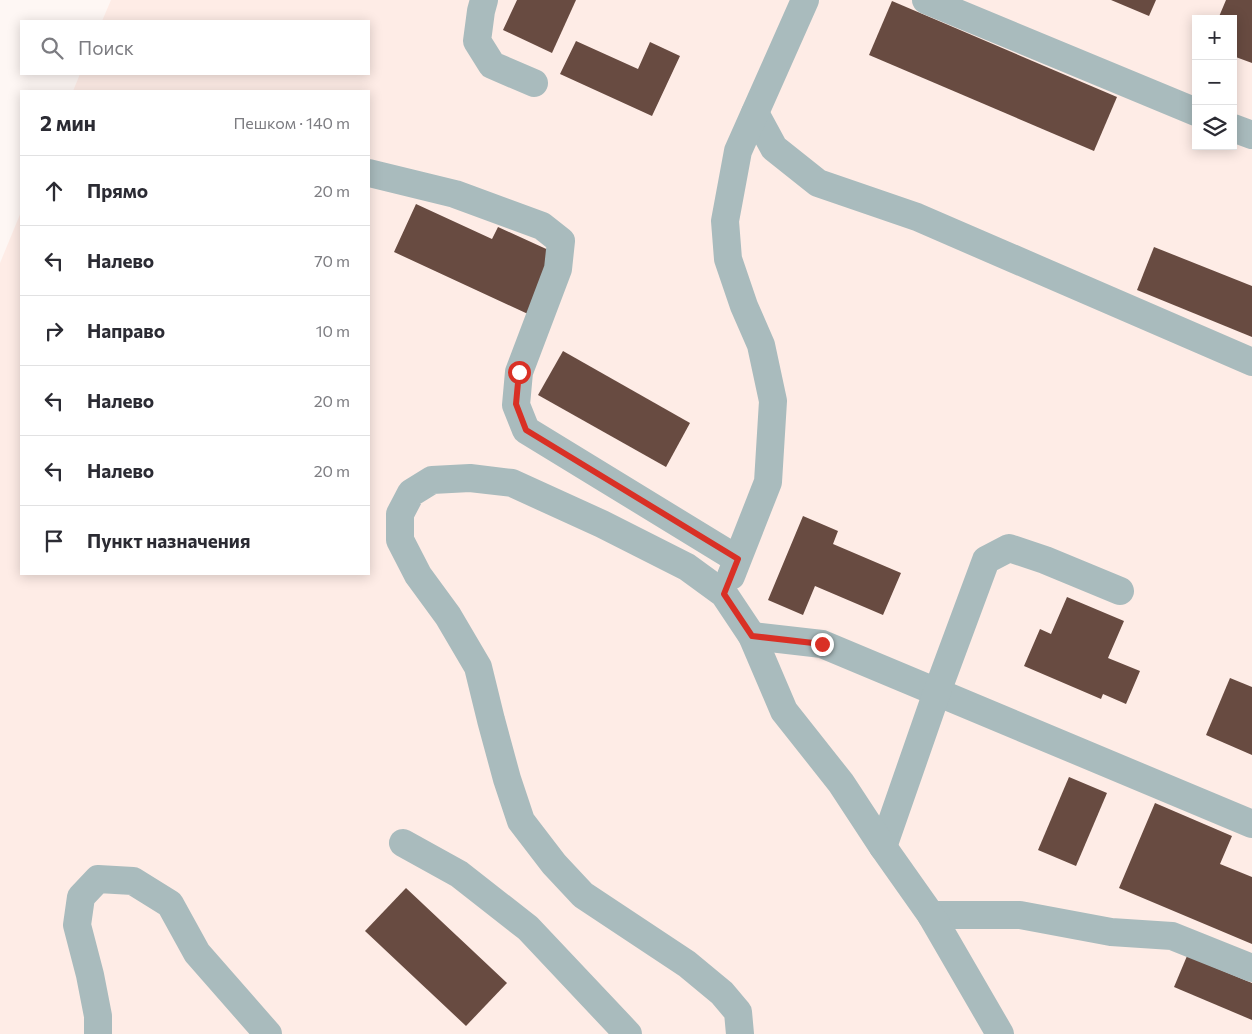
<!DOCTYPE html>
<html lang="ru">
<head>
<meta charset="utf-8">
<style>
  body { margin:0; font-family:Commissioner,sans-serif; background:#f7f7f7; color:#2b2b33 }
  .controls { position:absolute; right:15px; top:15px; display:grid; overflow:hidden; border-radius:0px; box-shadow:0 2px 12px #0003 }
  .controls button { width:45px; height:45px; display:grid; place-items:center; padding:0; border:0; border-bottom:1px solid #e1e1e2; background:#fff; color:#2b2b33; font:25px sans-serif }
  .stop { position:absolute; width:15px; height:15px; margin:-11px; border:4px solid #d93025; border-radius:50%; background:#fff }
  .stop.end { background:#d93025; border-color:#fff; box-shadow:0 1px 5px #0008 }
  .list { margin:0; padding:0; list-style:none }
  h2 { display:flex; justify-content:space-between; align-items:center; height:65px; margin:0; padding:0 20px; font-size:21px }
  h2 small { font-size:16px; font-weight:400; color:#7c7c81 }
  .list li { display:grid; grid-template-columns:32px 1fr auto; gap:15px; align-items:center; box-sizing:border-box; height:70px; padding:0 20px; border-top:1px solid #e1e1e2 }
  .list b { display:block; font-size:19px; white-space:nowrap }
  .list em { font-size:16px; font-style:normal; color:#7c7c81 }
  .icon { flex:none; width:28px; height:28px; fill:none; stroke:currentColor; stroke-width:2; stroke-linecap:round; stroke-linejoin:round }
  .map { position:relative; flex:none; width:1252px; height:1034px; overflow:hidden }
  .search { position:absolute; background:#fff; box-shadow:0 2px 12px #0003; left:20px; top:20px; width:350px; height:55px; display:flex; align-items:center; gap:12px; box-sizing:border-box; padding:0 18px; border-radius:0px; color:#7c7c81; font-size:19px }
  .panel { position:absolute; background:#fff; box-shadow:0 2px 12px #0003; left:20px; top:90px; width:350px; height:485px; border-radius:0px }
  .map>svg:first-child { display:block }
  .built { fill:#feece6; fill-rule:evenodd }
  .building { fill:#684b41 }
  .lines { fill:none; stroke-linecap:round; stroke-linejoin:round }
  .minor { stroke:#a9bbbd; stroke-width:28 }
  .route { stroke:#d93025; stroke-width:6 }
</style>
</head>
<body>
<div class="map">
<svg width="1252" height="1034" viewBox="0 0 1252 1034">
  <rect width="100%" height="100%" fill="#fef7f4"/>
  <path class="built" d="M111,0H1252V1034H0V263L21,212V574H369V91H73L80,74H369V21H102ZM1196,19H1233V146H1196Z"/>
  <g class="building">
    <path d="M517,0H576L552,53L503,30Z"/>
    <path d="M1111,0H1156L1149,16Z"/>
    <path d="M1226,0H1252V63L1233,56V19H1218Z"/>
    <path d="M892,1L1117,97L1094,151L869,55Z"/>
    <path d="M576,41L638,69L650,42L680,56L652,116L560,74Z"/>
    <path d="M416,204L492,239L498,227L555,253L528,314L394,252Z"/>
    <path d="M1154,247L1252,286V337L1137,290Z"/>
    <path d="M563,351L690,423L666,467L538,395Z"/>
    <path d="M803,516L838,531L833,544L901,573L883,615L815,586L803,615L768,600Z"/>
    <path d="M1067,597L1124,621L1108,658L1140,671L1126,704L1103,694L1101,699L1024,666L1040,629L1051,634Z"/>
    <path d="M1230,678L1252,687V755L1206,735Z"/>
    <path d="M1069,777L1107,793L1076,866L1038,850Z"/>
    <path d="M1155,803L1232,836L1220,864L1252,877V944L1119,888Z"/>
    <path d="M406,888L507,983L466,1026L365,931Z"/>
    <path d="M1187,956L1252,983V1020L1174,987Z"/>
  </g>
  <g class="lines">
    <g class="minor">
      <path d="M484,0L481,11L477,41L492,65L534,83"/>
      <path d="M926,0L1196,112"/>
      <path d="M755,113L774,148L818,183L917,217L1252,362"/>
      <path d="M1233,128L1252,135"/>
      <path d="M369,173L455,194L542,226L561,241L558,269L519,372L516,405L526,430L737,559"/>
      <path d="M731,576L768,482L773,401L761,345L744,306L728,259L725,221L738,151L805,0"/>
      <path d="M752,636L822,644L1252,824"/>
      <path d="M403,843L459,874L528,928L628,1034"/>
      <path d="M883,847L937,692L986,560L1009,548L1045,560L1120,591"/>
      <path d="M931,915H1020L1111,932L1172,936L1252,968"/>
      <path d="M98,1034V1016L90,975L77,925L81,897L98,879L133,881L170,904L197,953L268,1034"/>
      <path d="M740,1034L738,1012L722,993L687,964L583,895L554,864L521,821L507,779L491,720L478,667L448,616L418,575L400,540V514L411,493L432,480L470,478L512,483L602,524L687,567L724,594L752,636L784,711L841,783L883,847L931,915L1000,1034"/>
    </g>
  </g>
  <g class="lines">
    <path class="route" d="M519,372L516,404L526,430L738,559L724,594L752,636L822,644"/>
  </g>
</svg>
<div class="controls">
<button>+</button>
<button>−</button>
<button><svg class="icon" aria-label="layers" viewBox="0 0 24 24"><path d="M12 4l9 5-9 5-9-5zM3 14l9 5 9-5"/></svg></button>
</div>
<div class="stop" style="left:519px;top:372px"></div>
<div class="stop end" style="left:822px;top:644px"></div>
<div class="search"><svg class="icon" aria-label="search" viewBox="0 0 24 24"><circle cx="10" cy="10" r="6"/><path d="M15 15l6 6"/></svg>Поиск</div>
<section class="panel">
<h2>2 мин<small>Пешком · 140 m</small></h2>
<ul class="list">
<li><svg class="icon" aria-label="ahead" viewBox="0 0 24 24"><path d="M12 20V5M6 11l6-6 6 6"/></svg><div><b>Прямо</b></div><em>20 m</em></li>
<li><svg class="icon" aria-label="left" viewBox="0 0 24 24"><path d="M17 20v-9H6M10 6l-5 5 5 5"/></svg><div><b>Налево</b></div><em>70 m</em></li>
<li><svg class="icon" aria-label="right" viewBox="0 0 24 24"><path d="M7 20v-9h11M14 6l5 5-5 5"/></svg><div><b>Направо</b></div><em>10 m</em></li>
<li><svg class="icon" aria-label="left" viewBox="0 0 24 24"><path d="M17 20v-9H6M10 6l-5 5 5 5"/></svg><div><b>Налево</b></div><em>20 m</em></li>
<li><svg class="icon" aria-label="left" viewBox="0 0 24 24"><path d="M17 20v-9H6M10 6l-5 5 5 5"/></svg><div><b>Налево</b></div><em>20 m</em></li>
<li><svg class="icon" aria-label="arrive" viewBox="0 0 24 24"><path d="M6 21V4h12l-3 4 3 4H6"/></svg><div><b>Пункт назначения</b></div></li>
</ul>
</section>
</div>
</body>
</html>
